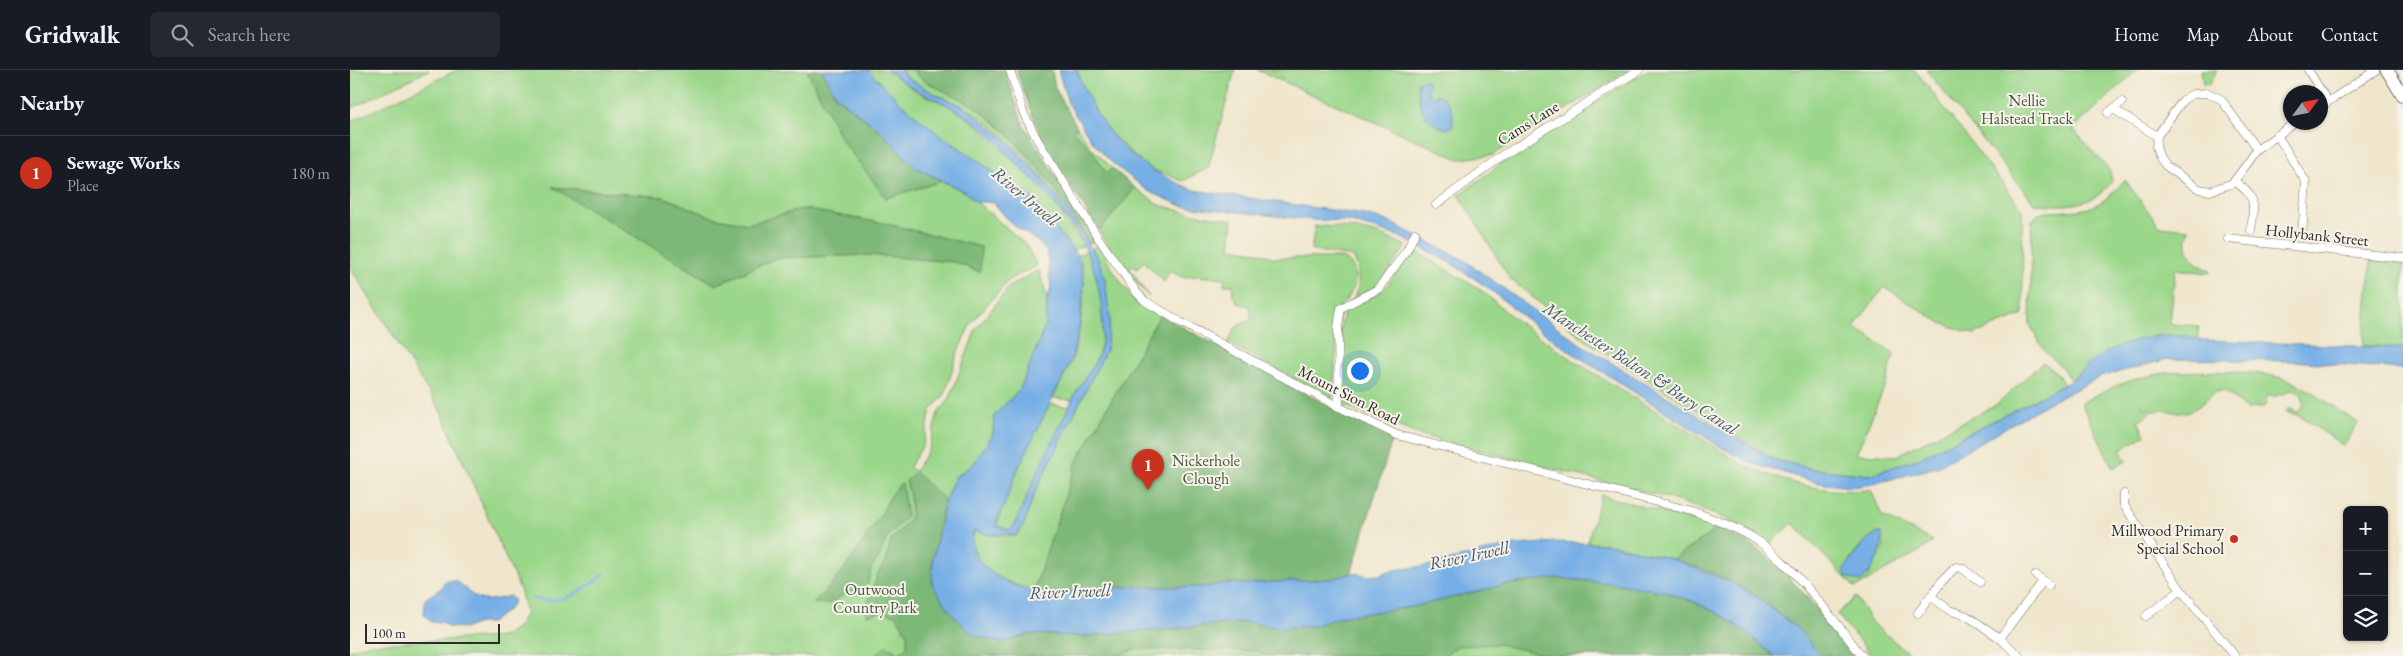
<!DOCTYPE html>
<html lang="en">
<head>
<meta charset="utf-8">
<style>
  body { margin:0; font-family:"EB Garamond",serif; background:#242831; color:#f1f3f6 }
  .controls { position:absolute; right:15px; bottom:15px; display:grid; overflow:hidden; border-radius:8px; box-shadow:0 1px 4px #0004 }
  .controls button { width:45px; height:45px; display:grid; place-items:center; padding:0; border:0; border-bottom:1px solid #363941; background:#171b24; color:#f1f3f6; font:25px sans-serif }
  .compass { position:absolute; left:1933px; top:15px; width:45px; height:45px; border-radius:50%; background:#171b24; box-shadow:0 1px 4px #0004; rotate:57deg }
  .scale { position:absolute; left:15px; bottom:12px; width:135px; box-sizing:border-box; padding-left:5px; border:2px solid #2b2b2b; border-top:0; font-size:14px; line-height:18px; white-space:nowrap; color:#2b2b2b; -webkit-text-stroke:4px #f7f3e8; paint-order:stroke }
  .you { position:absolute; left:1009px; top:300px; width:18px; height:18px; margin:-12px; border:4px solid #fff; border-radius:50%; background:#1a73e8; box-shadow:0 0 0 8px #1a73e833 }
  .badge { display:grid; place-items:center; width:32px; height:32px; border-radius:50%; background:#c8321e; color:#fff; font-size:16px; font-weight:700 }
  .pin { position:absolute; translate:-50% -41px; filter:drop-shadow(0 1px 2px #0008) }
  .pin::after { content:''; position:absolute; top:26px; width:18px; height:15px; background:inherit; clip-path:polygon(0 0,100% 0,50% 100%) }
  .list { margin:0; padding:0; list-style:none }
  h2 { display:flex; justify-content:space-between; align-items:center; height:65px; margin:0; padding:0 20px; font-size:21px }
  h2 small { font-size:16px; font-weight:400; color:#9ea1a6 }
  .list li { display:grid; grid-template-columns:32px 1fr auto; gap:15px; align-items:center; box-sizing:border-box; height:75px; padding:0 20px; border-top:1px solid #363941 }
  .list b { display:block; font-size:19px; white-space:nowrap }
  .list p { margin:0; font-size:16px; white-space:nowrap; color:#9ea1a6 }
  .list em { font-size:16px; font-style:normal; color:#9ea1a6 }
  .icon { flex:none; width:28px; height:28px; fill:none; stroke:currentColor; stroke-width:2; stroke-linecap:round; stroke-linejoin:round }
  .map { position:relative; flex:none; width:2053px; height:586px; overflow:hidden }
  header { display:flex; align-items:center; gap:30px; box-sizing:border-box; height:70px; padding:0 25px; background:#171b24; border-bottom:1px solid #363941 }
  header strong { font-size:24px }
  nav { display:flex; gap:28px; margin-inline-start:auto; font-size:18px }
  .search { width:350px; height:45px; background:#242831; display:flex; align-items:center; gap:12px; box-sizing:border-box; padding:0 18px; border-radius:8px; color:#9ea1a6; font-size:19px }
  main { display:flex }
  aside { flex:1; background:#171b24 }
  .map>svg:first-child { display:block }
  .green { fill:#9bd78a; stroke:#63815a; fill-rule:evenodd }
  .forest { fill:#7cb876; stroke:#547250 }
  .water { fill:#76afe6; stroke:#506d88 }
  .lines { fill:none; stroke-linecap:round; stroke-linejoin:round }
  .stream { stroke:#76afe6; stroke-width:2.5 }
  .street-casing { stroke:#706c63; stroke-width:9 }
  .primary-casing { stroke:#706c63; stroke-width:14 }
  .street { stroke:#fff; stroke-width:8 }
  .primary { stroke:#fff; stroke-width:12 }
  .poi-dot { fill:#c8321e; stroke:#f7f3e8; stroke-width:2 }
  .labels { text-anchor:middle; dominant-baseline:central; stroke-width:4; stroke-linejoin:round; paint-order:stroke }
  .park-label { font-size:16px; fill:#475643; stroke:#f7f3e8 }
  .street-label { font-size:16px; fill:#2b2b2b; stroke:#f7f3e8 }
  .poi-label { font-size:16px; fill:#2b2b2b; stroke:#f7f3e8; text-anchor:end }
  .water-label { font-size:18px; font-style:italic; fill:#45596c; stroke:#f7f3e8 }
</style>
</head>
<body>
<header>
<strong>Gridwalk</strong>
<div class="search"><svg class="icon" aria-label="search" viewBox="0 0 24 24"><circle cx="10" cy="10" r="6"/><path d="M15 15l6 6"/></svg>Search here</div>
<nav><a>Home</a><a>Map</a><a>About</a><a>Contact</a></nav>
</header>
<main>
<aside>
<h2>Nearby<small></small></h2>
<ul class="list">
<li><span class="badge">1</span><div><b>Sewage Works</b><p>Place</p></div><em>180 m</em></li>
</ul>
</aside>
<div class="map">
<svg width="2053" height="586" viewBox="0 0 2053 586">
  <rect width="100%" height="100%" fill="#f7f3e8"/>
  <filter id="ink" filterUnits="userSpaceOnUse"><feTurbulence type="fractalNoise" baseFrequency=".02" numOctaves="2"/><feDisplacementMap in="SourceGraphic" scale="10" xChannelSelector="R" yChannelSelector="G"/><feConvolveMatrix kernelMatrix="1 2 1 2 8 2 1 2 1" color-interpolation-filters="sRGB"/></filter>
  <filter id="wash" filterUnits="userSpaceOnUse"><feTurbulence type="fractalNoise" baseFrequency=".0096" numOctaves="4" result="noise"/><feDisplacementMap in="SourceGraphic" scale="20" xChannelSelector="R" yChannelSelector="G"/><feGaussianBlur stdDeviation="1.12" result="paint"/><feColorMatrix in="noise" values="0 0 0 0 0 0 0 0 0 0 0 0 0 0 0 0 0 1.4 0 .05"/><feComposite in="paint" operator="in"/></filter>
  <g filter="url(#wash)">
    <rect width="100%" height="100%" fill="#efe6cc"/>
    <g class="green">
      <path d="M0,0H79L0,39Z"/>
      <path d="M107,0H457L536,128L592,111L615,122L676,175L687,196L661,208L621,253L608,281L595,324L581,340L573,375L559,398L565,401L579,379L588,343L599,330L626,259L660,216L689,200L697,228L696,254L670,319L644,346L643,364L623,395L605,407L595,430L652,573L680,564L1067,536L1154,515L1424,586H0V580L18,574L152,567L168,557L176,543L171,522L90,340L0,197V52ZM203,117L313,127L362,147L398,154L452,139L533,153L631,177L629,202L605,192L520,185L426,188L366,215Z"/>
      <path d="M518,0H537L569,23L598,35L625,53L698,124L734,175L723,180L683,129L582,59L553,35Z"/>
      <path d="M550,0H562C580,19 610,25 631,41C674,74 714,126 739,174C710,129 673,77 629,46C604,28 570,23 550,0Z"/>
      <path d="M727,0H885L858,98L833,111L796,97L755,58L735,23Z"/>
      <path d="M907,0H1279L1143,85L1109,89Z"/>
      <path d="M1297,0H1565L1672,139L1673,245L1624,264L1591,253L1534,217L1504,257L1544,283L1537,311L1506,384L1546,386L1648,334L1693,292L1707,303L1714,315L1570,388L1519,405L1463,399L1425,390L1238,272L1160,209L1109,125L1156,90Z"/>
      <path d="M1576,0H1787L1723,59L1760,101L1762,111C1744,138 1714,136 1685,134Z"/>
      <path d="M1851,0H1867L1859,15L1853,14Z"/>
      <path d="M727,57L740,76L763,99L756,103L742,80L723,61Z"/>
      <path d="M1775,110L1809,156L1839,159C1832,180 1841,193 1860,200V203L1825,199L1820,254L1849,256L1847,269C1801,261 1752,275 1721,311L1711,296L1695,282L1680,255L1682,150L1690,143C1734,138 1742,147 1775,110Z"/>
      <path d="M785,118L809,135L839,143L883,150L880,178L907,182L925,188H991C1015,196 1005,225 990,236L982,329L878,273L886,257L901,250L900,237L888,233L883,225V215H874L875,208L839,206L835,208L819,201L814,212L794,191L787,199L783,195L779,198L799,227L766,188L749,161Z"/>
      <path d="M965,156C1003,157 1021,159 1056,176L1028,216L1004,228C1010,213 1011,202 1003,187L961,180Z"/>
      <path d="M749,175C765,204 778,231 810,245L727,391L684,520C657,514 613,496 624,461C630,461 635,465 640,465C650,466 656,464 666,466L674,454L685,422L756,280L760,249L748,189L742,178Z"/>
      <path d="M738,181C748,210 757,244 751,276C748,294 731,314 722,330L703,328C709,315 717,302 722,289C729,266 742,205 727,185Z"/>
      <path d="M1067,182L1132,221L1168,252L1224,291L1394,395C1436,413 1474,424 1521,420L1532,446L1583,471L1575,478L1505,518L1443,453L1419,474C1387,451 1355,440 1318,428L1070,365L993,335C992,314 986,254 996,239C1011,232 1026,227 1038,214C1048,203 1052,189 1067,182ZM1528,463L1534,476L1518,506L1498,492L1514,472Z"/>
      <path d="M2021,190L2053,195V278L2013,275Z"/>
      <path d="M1827,302C1856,301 1904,300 1932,308C1955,314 1987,340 2008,353L1994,376L1950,346L1936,342L1939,338L1947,342C1956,339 1954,330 1951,323L1943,320L1936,322L1933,326L1931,323L1927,326H1918L1915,330L1917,335C1910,339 1904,335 1897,340L1875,321C1859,320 1856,334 1842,340C1830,346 1816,338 1803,341L1793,332L1792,337H1796L1801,342L1788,351L1795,365L1770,380L1776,391L1763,398L1731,333C1764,315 1789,305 1827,302Z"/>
      <path d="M699,334L719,337L665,454L660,460L647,456C649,445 653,437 657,427C669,395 683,364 699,334Z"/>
      <path d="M1251,425L1351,453L1367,459L1323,489L1259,474L1237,473Z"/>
      <path d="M1506,527L1522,553L1562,586H1522L1487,544Z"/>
    </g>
    <g class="forest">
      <path d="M457,0H472L486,27L532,62L565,97L592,111L536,128L491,69Z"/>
      <path d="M562,0H655L673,54L746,170L739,174C714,126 674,74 631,41C610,25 580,19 562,0Z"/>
      <path d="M666,0H702L705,18L727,57L723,61L742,80L756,103L763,99L785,118L749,161L692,70Z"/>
      <path d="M202,117L313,127L362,147L398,154L452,139L533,153L631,177L630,202L605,192L520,185L426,188L366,215Z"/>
      <path d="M810,245L1042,370L1001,504L980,509L891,514C875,511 867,516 853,517C813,518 772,513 733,523C717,522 700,524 684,520L727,391Z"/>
      <path d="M565,402L595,430L583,489L582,514L652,573L680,564L735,566L897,552L928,558L963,556L990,547L1067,536L1154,515L1205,508L1263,513L1311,521L1342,531L1369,544L1396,562L1424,586H1200L1147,574L1108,576L1093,586H918L906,581L787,579L765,586H525L535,576L549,583L557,577V564L546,545L530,542L517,545L515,541L528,503L536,491L541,470L561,448L560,427L556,411Z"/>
      <path d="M552,413L557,446L537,467L529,487L522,496L515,524L501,521L478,534L463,533C490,509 512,474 531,444C539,432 540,421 552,413Z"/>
      <path d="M1367,459C1378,464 1391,468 1402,475C1441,503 1475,548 1503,586H1471C1450,565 1429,541 1403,524C1379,508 1350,498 1323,489Z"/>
    </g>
    <g class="water">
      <path d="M472,0H518L553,35L582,59L683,129L730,189L734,214L729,259L721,291L668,399L653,439L648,446L647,456L660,460L665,454C682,412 703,371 722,330C730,313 746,296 751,277C754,265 752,247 751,235C744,172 711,138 669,95C655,81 641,64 625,52C597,31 565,24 537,0H550L556,7L583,23L615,37L653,67L688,104L721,146L748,189L755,209L760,249L756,280L685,422L674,454L665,467L656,463L640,465L624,461C613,497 666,520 694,523C707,524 720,522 733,523C772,513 813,518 853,517C867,516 875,511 891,514L980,509L1004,503L1018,506L1030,505L1039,501L1081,495L1157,476L1205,472L1259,474L1323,489L1381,512L1404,525L1447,558L1471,586H1424L1396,562L1369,544L1342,531L1311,521L1263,513L1206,508L1154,515L1067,536L990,547L963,556L928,558L897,552L735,566L680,564L652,573L628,566L618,561L599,540L582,514L583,489L595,430L605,407L623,395L643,364L644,346L670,319L696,254L697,228L701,218L697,182L688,172L661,153L643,132H626L615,122L565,97L532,62L486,26Z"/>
      <path d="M708,0H727C749,62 782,96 844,120L1014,145L1037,151L1114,190L1232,275L1369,358L1425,390L1463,399L1519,405L1570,388L1721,311C1746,282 1786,264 1825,265C1834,265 1843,269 1852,270L2053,278V299L1941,291L1818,289L1750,307L1700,332L1587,397L1519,415L1499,417L1469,413L1403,394L1372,378L1221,282L1190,260L1137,217L1099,192L1048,166L998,151L964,150L832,136L798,121L760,91L741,70L718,33Z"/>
      <path d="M1074,9L1079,12L1077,20L1081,26L1088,24C1100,31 1106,43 1102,57L1096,59C1080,54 1071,45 1069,27C1069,21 1067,18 1068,12Z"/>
      <path d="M1528,463H1531C1537,477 1521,503 1511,512L1496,507L1494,499L1514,472Z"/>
      <path d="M97,511H107C128,531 130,534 160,526L164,531L160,538L141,553H128L116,558L98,557L92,552H81L74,544L75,529L93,517V513Z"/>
    </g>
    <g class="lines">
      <path class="stream" d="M182,529C221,533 224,525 255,504"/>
    </g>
  </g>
  <g filter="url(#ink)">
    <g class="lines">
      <defs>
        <g id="street">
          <path d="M660,0L673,42L687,69L749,169L787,223L795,231L832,253L989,337L1047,365L1342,441C1363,449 1383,456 1402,467C1443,493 1482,548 1512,586"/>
          <path d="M1958,0L1978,32"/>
          <path d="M1970,37L2026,0"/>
          <path d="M1763,39L1807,66"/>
          <path d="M1758,43L1772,32"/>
          <path d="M1927,65L1956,112L1952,166"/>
          <path d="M1907,80L1871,29L1858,23L1843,24L1833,30L1807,66L1806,77L1810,88L1816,96L1849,119L1860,121L1883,113L1907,80L1946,52"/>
          <path d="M1884,111C1908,127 1904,135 1901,161"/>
          <path d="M1086,135L1152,86L1289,0"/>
          <path d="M1878,169L2053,188"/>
          <path d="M989,337L988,258L991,238L1028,219L1057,180L1065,163"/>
          <path d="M1774,424V435L1831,520L1885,586"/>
          <path d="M1686,505L1699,515"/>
          <path d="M1581,526L1599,540L1617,546L1650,568"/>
          <path d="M1568,543L1592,511L1606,497L1612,498L1630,512"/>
          <path d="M1796,546L1831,520"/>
          <path d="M1669,586L1650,568L1693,511"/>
        </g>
        <path id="primary" d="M2037,0L2053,26"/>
      </defs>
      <use href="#street" class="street-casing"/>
      <use href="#primary" class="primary-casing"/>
      <use href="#street" class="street"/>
      <use href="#primary" class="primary"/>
    </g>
  </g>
  <circle class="poi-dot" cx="1884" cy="469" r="5"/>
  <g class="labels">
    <g class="park-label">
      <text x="1677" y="30">Nellie<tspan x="1677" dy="18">Halstead Track</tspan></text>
      <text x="856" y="390">Nickerhole<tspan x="856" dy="18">Clough</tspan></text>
      <text x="525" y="519">Outwood<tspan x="525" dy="18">Country Park</tspan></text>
    </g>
    <g class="street-label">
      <text transform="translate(1178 53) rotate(-32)">Cams Lane</text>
      <text transform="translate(1967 165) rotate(6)">Hollybank Street</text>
      <text transform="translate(999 325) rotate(27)">Mount Sion Road</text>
    </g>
    <g class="poi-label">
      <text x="1874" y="460">Millwood Primary<tspan x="1874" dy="18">Special School</tspan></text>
    </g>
    <g class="water-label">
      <text transform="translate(676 126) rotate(40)">River Irwell</text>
      <text transform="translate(1291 298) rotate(33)">Manchester Bolton &amp; Bury Canal</text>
      <text transform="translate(1119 485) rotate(-12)">River Irwell</text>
      <text transform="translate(720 521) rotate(-2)">River Irwell</text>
    </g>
  </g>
</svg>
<div class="controls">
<button>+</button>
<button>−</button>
<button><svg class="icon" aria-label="layers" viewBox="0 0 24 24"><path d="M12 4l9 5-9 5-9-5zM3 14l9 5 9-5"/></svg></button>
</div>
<svg class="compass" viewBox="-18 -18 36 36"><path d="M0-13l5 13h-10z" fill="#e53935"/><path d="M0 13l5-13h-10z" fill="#9ea1a6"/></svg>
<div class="scale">100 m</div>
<div class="you"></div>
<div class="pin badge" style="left:798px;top:420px">1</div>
</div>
</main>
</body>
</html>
